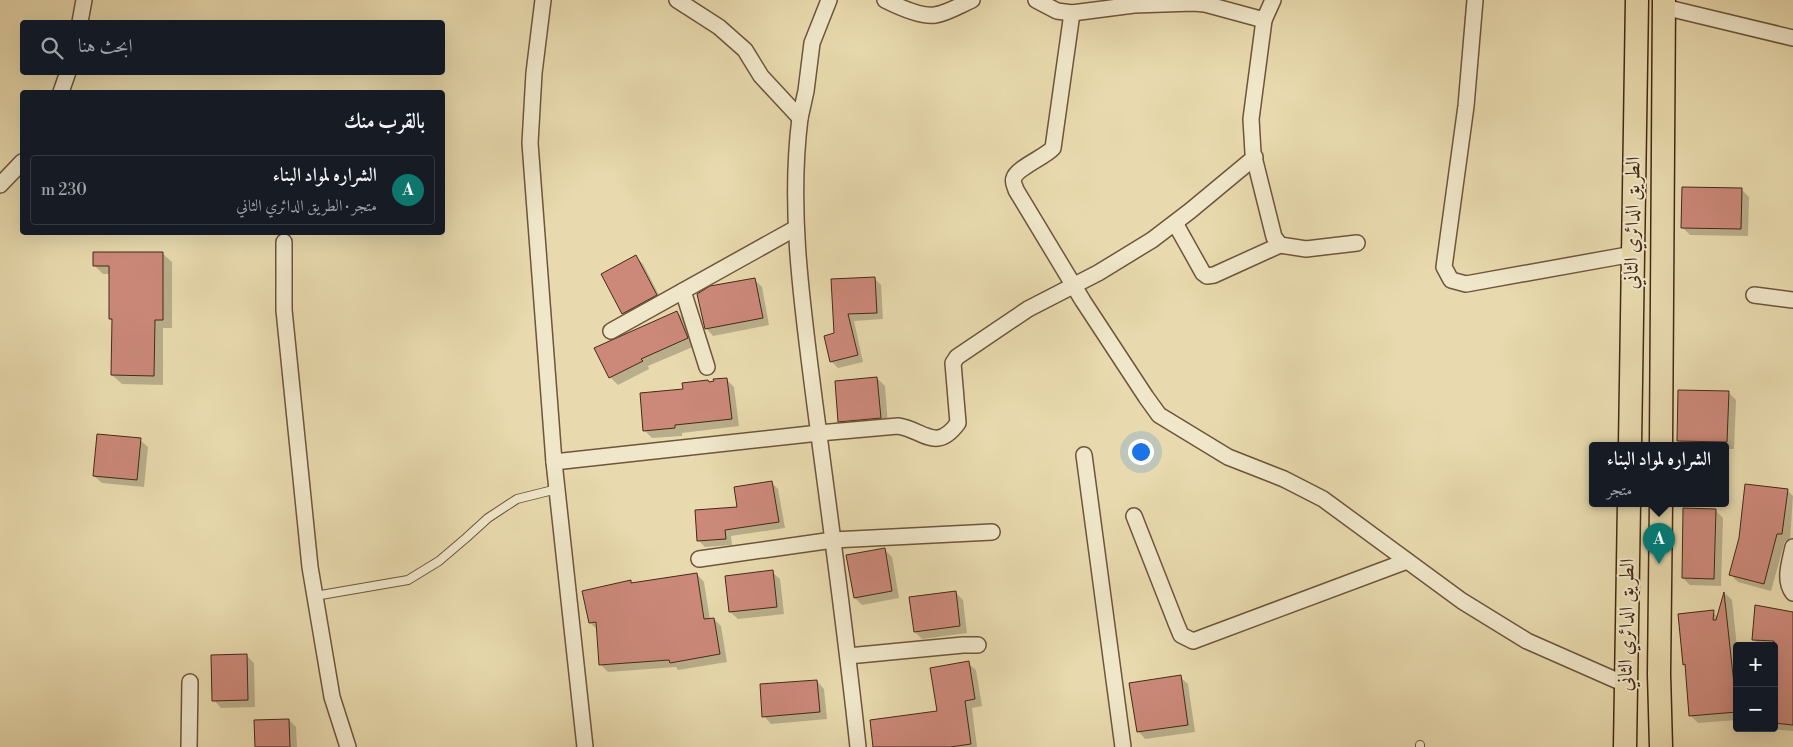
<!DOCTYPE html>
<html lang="ar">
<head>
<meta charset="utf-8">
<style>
  body { margin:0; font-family:"Libre Bodoni",Amiri,serif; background:#242831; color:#f1f3f6; direction:rtl }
  .controls { position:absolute; right:15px; bottom:15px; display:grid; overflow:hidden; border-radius:5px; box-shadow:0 5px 20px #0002 }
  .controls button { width:45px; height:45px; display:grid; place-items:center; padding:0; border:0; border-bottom:1px solid #363941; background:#171b24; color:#f1f3f6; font:25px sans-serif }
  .you { position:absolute; left:1140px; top:451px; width:18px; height:18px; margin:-12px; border:4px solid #fff; border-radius:50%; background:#1a73e8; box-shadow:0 0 0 8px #1a73e833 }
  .badge { display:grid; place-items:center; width:32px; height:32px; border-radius:50%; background:#0f766e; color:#fff; font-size:16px; font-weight:700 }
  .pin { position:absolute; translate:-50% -41px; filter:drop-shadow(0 1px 2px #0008) }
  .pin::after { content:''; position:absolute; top:26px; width:18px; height:15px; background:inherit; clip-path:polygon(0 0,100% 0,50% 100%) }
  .popup { position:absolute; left:1589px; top:442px; width:140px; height:65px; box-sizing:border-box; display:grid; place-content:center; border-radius:5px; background:#171b24; filter:drop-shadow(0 1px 4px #0005); font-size:16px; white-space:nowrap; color:#9ea1a6 }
  .popup b { font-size:19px; color:#f1f3f6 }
  .popup::after { content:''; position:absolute; left:50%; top:100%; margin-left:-10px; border:10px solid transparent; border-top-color:#171b24 }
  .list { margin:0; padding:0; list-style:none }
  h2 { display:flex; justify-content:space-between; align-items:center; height:65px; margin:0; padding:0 20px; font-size:21px }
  h2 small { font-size:16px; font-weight:400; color:#9ea1a6 }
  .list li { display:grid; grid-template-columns:32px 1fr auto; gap:15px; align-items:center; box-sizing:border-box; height:70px; margin:0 10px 10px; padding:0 10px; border:1px solid #363941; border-radius:5px }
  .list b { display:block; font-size:19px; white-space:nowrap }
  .list p { margin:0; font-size:16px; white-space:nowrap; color:#9ea1a6 }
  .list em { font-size:16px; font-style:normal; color:#9ea1a6 }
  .icon { flex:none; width:28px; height:28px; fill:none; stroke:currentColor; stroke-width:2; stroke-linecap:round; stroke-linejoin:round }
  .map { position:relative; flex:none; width:1793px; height:747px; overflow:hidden; direction:ltr }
  .search { position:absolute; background:#171b24; box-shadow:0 5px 20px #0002; left:20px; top:20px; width:425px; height:55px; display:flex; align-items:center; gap:12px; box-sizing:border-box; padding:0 18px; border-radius:5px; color:#9ea1a6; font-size:19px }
  .panel { position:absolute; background:#171b24; box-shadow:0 5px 20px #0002; left:20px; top:90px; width:425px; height:145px; border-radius:5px; direction:rtl }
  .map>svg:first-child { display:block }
  .shadow { fill:#0003 }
  .building { fill:#cc897a; stroke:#452915 }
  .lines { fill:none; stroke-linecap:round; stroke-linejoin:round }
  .service-casing { stroke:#6e553b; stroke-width:10 }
  .minor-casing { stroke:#6e553b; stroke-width:18 }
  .primary-casing { stroke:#452915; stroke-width:25 }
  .service { stroke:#f0e7ca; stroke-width:8 }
  .minor { stroke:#f0e7ca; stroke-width:15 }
  .primary { stroke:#e8daae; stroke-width:22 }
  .labels { text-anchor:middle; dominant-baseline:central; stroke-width:4; stroke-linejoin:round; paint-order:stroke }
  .street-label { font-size:20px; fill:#452915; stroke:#f0e7ca }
</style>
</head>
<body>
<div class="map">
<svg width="1793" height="747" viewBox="0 0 1793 747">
  <rect width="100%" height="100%" fill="#e8daae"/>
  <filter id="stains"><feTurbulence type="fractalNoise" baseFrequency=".004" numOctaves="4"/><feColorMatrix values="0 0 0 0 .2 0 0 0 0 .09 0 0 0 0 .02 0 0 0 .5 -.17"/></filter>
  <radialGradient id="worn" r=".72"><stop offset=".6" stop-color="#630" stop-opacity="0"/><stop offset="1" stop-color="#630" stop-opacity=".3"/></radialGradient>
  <g class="shadow">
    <path d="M1741,189L1749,197L1748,236L1690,235L1682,227Z"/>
    <path d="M162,253L172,262V328H163V385L122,384L112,375L113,321L111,319L110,274H103L94,265Z"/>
    <path d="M636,257L643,264L663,303L630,321L623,313Z"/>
    <path d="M874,278L881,285L883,319L854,321L863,362L838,368L831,361L835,334L832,280Z"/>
    <path d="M754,279L762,287L769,325L713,336L706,328Z"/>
    <path d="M677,312L685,320L695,346L648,366L649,369L618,385L610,377L596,348Z"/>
    <path d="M877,378L885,386L888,425L847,429L839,421Z"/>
    <path d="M726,379L734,387L739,426L682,433V436L652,438L644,430L684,390Z"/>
    <path d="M1728,392L1736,400L1734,449H1725V445H1684L1679,440Z"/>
    <path d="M140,440L148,447L144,487L102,483L94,476Z"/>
    <path d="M772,483L778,489L785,528L731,536L732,545L705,547L698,540Z"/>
    <path d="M1787,490L1793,496L1790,541H1785L1771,591L1738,582L1730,574Z"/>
    <path d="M1715,510L1723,518L1721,586L1690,585L1683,578Z"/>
    <path d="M884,549L892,557L899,598L862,605L855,598Z"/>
    <path d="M772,572L780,579L784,614L738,619L730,612Z"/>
    <path d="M697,574L704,582L710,620L714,619L721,626L727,662L678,670L676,667L608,672L600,664L598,630L590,623L630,581L633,584Z"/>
    <path d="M955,592L963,600L967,633L922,639L915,632Z"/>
    <path d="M1726,594L1732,600L1737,647V720L1698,723L1690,715L1686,666L1684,664L1713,612L1718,617Z"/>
    <path d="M1793,613V731L1768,729L1774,728V646H1760L1753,639Z"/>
    <path d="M246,655L254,663L255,707L221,708L214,700Z"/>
    <path d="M968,663L976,670L982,706L972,708L977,747H874L938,712Z"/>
    <path d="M1180,677L1188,684L1195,732L1145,739L1138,731Z"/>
    <path d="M817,681L824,689L827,719L771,724L764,716Z"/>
    <path d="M289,720L296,727L297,747H256Z"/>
  </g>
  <g class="building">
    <path d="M1682,187L1742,188L1741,229L1681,228Z"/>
    <path d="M93,252H163V320H155L154,376L111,375L112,319H109V266H93Z"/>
    <path d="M636,255L657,295L622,314L601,274Z"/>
    <path d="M875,277L877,313L848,314L858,355L830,362L824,336L834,333L831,279Z"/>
    <path d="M755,278L763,318L705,329L697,294L710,286Z"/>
    <path d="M677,311L688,338L641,359L643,361L609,378L594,348Z"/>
    <path d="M877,377L881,418L838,422L835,381Z"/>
    <path d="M727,378L732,419L675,425V428L643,431L640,393L683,389L682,383L708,380L709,382L714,381L713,379Z"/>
    <path d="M1678,390L1729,391L1727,442L1677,441Z"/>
    <path d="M97,434L141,438L137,480L93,476Z"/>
    <path d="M772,481L779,522L725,530L726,539L697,541L695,510L737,507L734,487Z"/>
    <path d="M1745,484L1788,489L1782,534H1777L1764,584L1729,575L1739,538Z"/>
    <path d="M1683,508L1716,509L1714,579L1682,578Z"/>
    <path d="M885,548L892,591L854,598L846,555Z"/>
    <path d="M773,570L777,607L729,612L725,576Z"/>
    <path d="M697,573L704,619L714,618L720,654L670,663L669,660L599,665L596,622L589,623L582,591L631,580V583Z"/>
    <path d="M956,591L960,626L914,632L909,597Z"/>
    <path d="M1724,592L1737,712L1689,716L1685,664L1683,665L1678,614L1714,610L1713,620H1716Z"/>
    <path d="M1755,605L1793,612V725L1774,723V641L1752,640Z"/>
    <path d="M247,654L248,700L212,701L211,655Z"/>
    <path d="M969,661L975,699L965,701L971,744L950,747H873L870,720L937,711L930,668Z"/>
    <path d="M1181,675L1188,725L1137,732L1129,683Z"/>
    <path d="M817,680L820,712L762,717L760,684Z"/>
    <path d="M289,719L290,747H255L254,720Z"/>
  </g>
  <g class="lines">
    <defs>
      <g id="service">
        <path d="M315,596L408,580L439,561L466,538L488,518L517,499L557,489"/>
        <path d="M1420,745V747"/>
      </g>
      <g id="minor">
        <path d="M543,0L534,73L530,143L554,462L585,747"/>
        <path d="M677,0L719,27L745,50L761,76L800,118L806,91L812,43L829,0"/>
        <path d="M885,0C897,6 921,17 935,15C948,13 960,5 972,0"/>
        <path d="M1036,0L1057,11L1072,13L1134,5L1193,3L1205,4L1264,20"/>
        <path d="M1273,0L1264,20L1251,119L1253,153L1274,237L1280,245L1306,249L1357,243"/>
        <path d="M1475,0L1466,106L1444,267L1451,280L1466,284L1633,254"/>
        <path d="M1664,7L1793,38"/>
        <path d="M1072,13L1053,148C1045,157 1017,168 1014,178C1012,182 1015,186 1016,190L1083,301L1146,397L1159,415L1228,457L1284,479L1323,499L1462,601L1527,641L1627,685"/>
        <path d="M80,22L84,0"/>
        <path d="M61,92L68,72"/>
        <path d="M800,118C788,213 803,310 815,405C830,519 846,633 858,747"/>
        <path d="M0,185L22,162"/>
        <path d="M1175,223L1203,273L1207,276L1214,275L1280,245"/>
        <path d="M284,242V310L310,567L332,697L348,747"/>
        <path d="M683,291L707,367"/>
        <path d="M1754,295L1793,300"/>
        <path d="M611,331L796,228"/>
        <path d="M1084,455L1123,747"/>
        <path d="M554,462L819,433L898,426C924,430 936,453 958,423L953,363L957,357L1028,309L1098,273L1152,240L1190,211L1255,157"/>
        <path d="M1134,516L1176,623L1181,635L1193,641L1407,561"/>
        <path d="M1793,547C1790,562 1783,580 1793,593"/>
        <path d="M699,559L833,540L992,532"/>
        <path d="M848,656L963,645H978"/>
        <path d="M189,747L190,682"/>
      </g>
      <g id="primary">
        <path d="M1630,445L1637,0"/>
        <path d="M1661,445L1664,0"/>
        <path d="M1661,503L1659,674L1661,747"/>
        <path d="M1625,747L1629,503"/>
      </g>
    </defs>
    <use href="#service" class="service-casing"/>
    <use href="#minor" class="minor-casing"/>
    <use href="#primary" class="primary-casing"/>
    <use href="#service" class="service"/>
    <use href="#minor" class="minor"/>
    <use href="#primary" class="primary"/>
  </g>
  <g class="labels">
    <g class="street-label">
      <text transform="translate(1633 223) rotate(-89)">الطريق الدائري الثاني</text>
      <text transform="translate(1627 625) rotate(-89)">الطريق الدائري الثاني</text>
    </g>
  </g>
  <rect width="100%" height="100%" filter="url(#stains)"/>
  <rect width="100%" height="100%" fill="url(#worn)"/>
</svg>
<div class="controls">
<button>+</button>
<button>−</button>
</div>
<div class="you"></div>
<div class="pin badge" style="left:1659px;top:564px">A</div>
<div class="popup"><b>الشراره لمواد البناء</b>متجر</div>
<div class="search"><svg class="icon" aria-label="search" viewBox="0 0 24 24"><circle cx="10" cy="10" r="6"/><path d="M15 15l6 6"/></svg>ابحث هنا</div>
<section class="panel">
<h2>بالقرب منك<small></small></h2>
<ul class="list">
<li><span class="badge">A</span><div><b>الشراره لمواد البناء</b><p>متجر · الطريق الدائري الثاني</p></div><em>230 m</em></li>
</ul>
</section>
</div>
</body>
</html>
